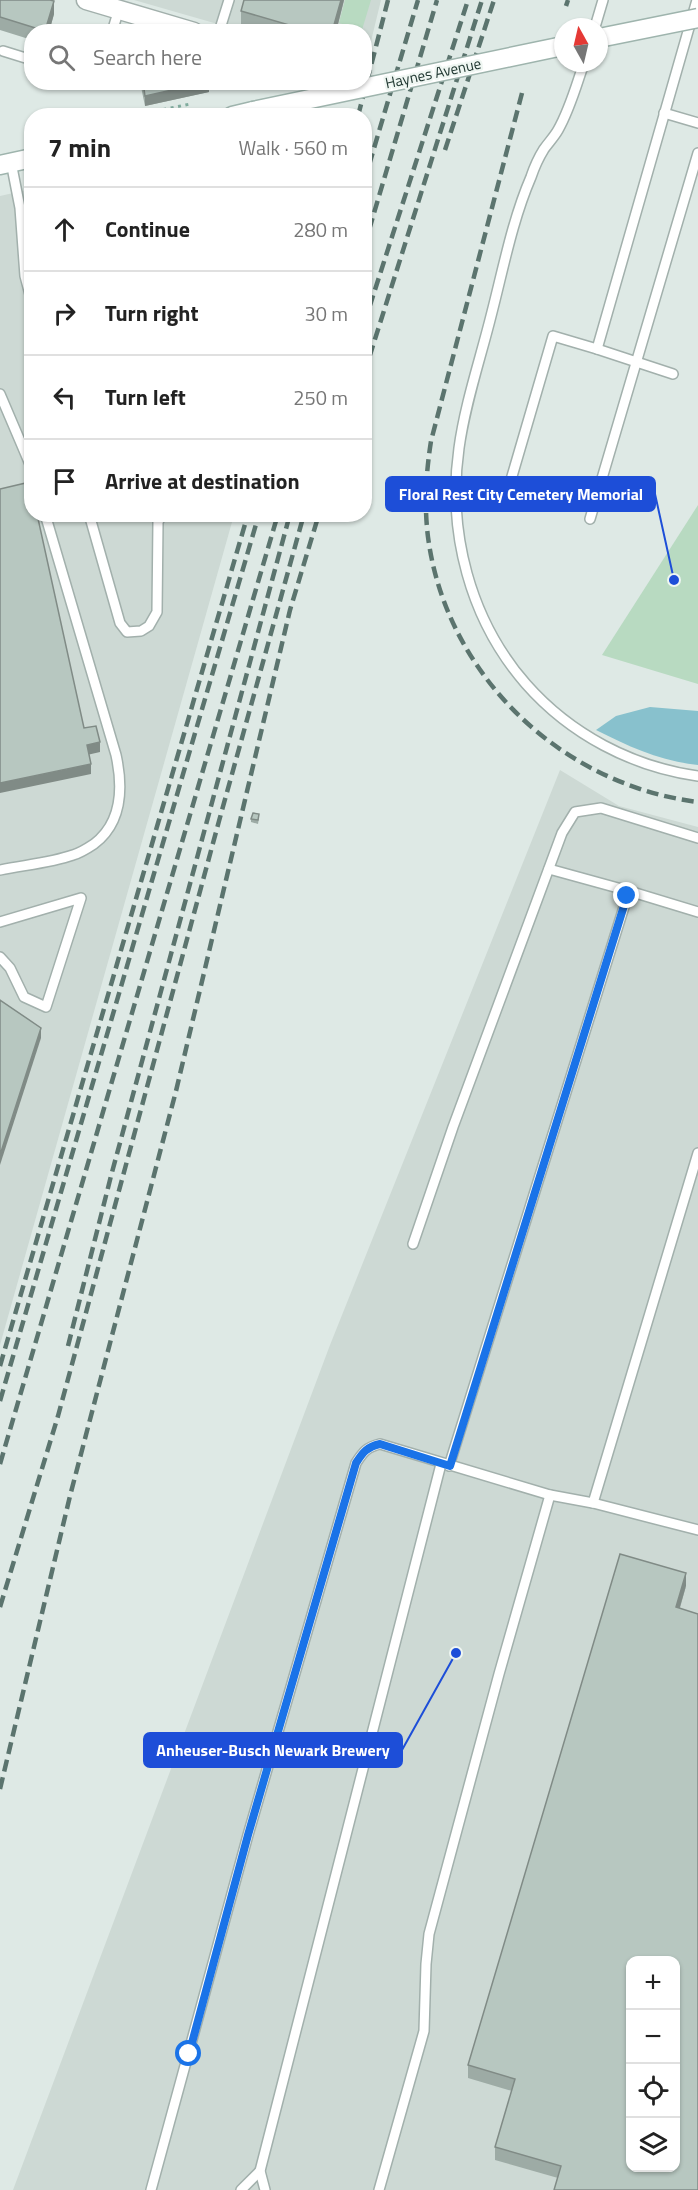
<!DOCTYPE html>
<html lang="en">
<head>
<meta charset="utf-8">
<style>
  body { margin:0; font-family:"Titillium Web",sans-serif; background:#f2f2f2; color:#222 }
  .controls { position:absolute; right:18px; bottom:18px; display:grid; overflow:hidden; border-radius:12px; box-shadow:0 2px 4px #0004 }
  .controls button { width:54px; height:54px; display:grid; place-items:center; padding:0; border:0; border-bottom:2px solid #e0e0e0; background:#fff; color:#222; font:30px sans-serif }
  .compass { position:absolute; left:554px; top:18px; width:54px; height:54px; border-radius:50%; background:#fff; box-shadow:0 2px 4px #0004; rotate:352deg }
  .stop { position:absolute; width:18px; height:18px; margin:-14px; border:4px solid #1a73e8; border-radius:50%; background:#fff }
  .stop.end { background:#1a73e8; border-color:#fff; box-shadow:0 2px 6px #0008 }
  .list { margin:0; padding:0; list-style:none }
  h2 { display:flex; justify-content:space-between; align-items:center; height:78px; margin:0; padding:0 24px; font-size:26px }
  h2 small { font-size:20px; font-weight:400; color:#767676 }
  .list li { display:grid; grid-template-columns:39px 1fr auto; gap:18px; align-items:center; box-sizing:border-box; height:84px; padding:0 24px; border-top:2px solid #e0e0e0 }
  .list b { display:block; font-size:22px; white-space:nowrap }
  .list em { font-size:20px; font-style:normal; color:#767676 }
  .icon { flex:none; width:33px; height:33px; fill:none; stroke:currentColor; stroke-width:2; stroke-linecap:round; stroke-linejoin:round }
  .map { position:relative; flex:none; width:698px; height:2190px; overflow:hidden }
  .search { position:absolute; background:#fff; box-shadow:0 2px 4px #0004; left:24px; top:24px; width:348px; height:66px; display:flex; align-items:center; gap:15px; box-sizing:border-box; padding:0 21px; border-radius:24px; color:#767676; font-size:22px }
  .panel { position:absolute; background:#fff; box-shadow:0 2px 4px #0004; left:24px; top:108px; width:348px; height:414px; border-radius:24px }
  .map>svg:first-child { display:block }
  .built { fill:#cdd9d4; fill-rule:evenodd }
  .green { fill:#b8dac1 }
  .water { fill:#88c1cd }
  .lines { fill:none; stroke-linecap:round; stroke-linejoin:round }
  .service-casing { stroke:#a2b0ac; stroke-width:12 }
  .minor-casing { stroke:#a2b0ac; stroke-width:21 }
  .secondary-casing { stroke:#9eb4ad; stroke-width:21 }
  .path { stroke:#80ac9e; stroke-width:3; stroke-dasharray:3 4.5; stroke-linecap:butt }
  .service { stroke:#fff; stroke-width:9 }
  .minor { stroke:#fff; stroke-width:18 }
  .secondary { stroke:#fff; stroke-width:18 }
  .rail { stroke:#5b746e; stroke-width:4.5; stroke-dasharray:12 6; stroke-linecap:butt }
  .secondary-bridge-casing { stroke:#9eb4ad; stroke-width:21; stroke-linecap:butt }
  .secondary-bridge { stroke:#fff; stroke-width:18 }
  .wall { fill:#9daba5 }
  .shaded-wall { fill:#808b86 }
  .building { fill:#b7c7c0; stroke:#808b86; stroke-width:1.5; fill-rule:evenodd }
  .route { stroke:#1a73e8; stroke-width:8 }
  .labels { text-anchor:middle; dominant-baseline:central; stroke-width:4.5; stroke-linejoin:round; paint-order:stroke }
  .street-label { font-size:15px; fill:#213832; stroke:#eff6f2 }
  .leader { fill:none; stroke:#1d4ed8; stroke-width:2 }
  .callout-dot { fill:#1d4ed8; stroke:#eff6f2; stroke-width:2 }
  .callout { fill:#1d4ed8; stroke:#1d4ed8; stroke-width:2 }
  .callout-label { font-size:16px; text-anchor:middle; font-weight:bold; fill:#fff }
</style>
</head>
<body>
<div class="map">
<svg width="698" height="2190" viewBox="0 0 698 2190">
  <rect width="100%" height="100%" fill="#dee9e5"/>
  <g class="built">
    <path d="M134,0H381L365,66L364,32L242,31Z"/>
    <path d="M31,189L32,514L234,515L0,1345V196Z"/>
    <path d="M560,770L619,806L698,827V2190H13L330,1345ZM630,1960H676V2168H630Z"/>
  </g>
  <g class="green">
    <path d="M345,0H371L362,30L339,23Z"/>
    <path d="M698,505V684L602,655Z"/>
  </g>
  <path class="water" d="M650,707L698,711V765C660,761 630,747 596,730L616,716Z"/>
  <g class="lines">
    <defs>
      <g id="service">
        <path d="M595,27L603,0"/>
        <path d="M112,32L119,9"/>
        <path d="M219,32L229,0"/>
        <path d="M3,51L32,60"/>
        <path d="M584,63C576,86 570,109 558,130C554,137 549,142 544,149C539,157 534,168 531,177C512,221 503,270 491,316C480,360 465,404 459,448C447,532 470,620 526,684C570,734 632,767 698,776"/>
        <path d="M664,113L698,123"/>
        <path d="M11,162L20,208L25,276L32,302"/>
        <path d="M597,349L673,374"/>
        <path d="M0,394L32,469"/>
        <path d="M508,490L553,336L597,349L697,0"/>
        <path d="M89,514L120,623L127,632L141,631L149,626L157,612L158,522L162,514"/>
        <path d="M590,519L698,153"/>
        <path d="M549,869L629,891"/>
        <path d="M0,870C24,865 50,863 73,855C80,853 88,848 94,844C123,822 123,787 116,755L45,514"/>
        <path d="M0,922L81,898L46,1007L24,997L10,968L0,957"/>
        <path d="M413,1244L453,1127L562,833L575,812L601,808L698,838"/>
        <path d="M449,1466L629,891L698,912"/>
        <path d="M593,1503L698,1153"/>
        <path d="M151,2190L248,1835L356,1463C363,1452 367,1447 380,1444L550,1495L593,1503L698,1530"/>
        <path d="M241,2190L260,2171"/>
        <path d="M265,2190L260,2171L441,1464"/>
        <path d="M379,2190L424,2031L426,1964L429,1934L499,1674L550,1495"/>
      </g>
      <path id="minor" d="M86,0L194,32"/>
      <g id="secondary">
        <path d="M232,116L253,111"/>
        <path d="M0,165L32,158"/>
      </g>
    </defs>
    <use href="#service" class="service-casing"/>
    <use href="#minor" class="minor-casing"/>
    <use href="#secondary" class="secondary-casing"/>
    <path class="path" d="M156,111L190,104"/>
    <use href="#service" class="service"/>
    <use href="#minor" class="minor"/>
    <use href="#secondary" class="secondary"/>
    <g class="rail">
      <path d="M566,6L568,0"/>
      <path d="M522,93L431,441C426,473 424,505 428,537C446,675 561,785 698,802"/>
      <path d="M358,116L388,0"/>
      <path d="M445,150L494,0"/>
      <path d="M364,182L418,0"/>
      <path d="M364,247L437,0"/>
      <path d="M364,324L468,0"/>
      <path d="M364,374L482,0"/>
      <path d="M68,1346L111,1176L290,514"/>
      <path d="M0,1366L248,514"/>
      <path d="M0,1401L259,514"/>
      <path d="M0,1464L278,514"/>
      <path d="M0,1607L58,1416L219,821L304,514"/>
      <path d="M0,1789L70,1496L176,1091L290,610L319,514"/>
    </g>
    <defs>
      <g id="secondary-bridge">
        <path d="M599,38L698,18"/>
        <path d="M253,111L563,46"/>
      </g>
    </defs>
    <use href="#secondary-bridge" class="secondary-bridge-casing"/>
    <use href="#secondary-bridge" class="secondary-bridge"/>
  </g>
  <g class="wall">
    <path d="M0,0L54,14L49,32H32V40L0,30Z"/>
    <path d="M344,0L336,32H267L241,24V11Z"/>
    <path d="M140,82H209V92L145,106Z"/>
    <path d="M259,818L258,824L251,822V819Z"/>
    <path d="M686,1586L680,1608L698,2190L558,2178L495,2160V2147L512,2091L468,2078V2065Z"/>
  </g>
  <g class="shaded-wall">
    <path d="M341,0H344L336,32H332Z"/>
    <path d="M54,1V14L49,32H45Z"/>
    <path d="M209,82V92L145,106V96Z"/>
    <path d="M100,742V752L87,755V745Z"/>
    <path d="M91,764V774L0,793V783Z"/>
    <path d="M41,1028V1038L0,1165V1155Z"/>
    <path d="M686,1573V1586L676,1620V1607Z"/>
  </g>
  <g class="building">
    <path d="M0,0H50L54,1L45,31L0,17Z"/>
    <path d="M244,0H341L332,32H313L241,11Z"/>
    <path d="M143,82H208L145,96Z"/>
    <path d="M30,482L32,489V514H37L84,728L96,726L100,742L87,745L91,764L0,783V489Z"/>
    <path d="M253,813L259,814L258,820L251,819Z"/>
    <path d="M0,1000L41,1028L0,1155Z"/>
    <path d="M620,1554L686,1573L676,1607L698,1614V2190H554L561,2166L495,2147L515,2079L468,2065ZM630,1960H675V2168H630Z"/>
  </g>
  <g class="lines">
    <path class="route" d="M189,2054L248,1835L356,1463C363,1452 367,1447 380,1444L450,1466L627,896"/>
  </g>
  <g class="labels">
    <g class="street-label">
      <text transform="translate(433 73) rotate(-12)">Haynes Avenue</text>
    </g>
  </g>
  <path class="leader" d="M674 580L655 494M456 1653L402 1750"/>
  <g class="callout-dot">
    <circle cx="674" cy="580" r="6"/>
    <circle cx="456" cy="1653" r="6"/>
  </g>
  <g class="callout">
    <rect x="386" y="477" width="269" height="34" rx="6"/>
    <rect x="144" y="1733" width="258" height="34" rx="6"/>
  </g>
  <g class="callout-label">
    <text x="521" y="500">Floral Rest City Cemetery Memorial</text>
    <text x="273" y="1756">Anheuser-Busch Newark Brewery</text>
  </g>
</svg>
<div class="controls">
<button>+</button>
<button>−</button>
<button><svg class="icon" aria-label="locate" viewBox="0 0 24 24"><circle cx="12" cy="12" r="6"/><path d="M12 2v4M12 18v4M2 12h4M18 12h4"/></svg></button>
<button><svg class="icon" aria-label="layers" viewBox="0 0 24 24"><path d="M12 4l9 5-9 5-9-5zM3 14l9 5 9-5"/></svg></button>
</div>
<svg class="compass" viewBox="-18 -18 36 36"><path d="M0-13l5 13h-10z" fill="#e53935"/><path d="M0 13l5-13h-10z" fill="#767676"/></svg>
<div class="stop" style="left:189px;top:2054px"></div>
<div class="stop end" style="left:627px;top:896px"></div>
<div class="search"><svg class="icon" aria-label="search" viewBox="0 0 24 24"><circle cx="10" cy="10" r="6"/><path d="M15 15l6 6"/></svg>Search here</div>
<section class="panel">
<h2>7 min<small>Walk · 560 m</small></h2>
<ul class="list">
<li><svg class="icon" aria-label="ahead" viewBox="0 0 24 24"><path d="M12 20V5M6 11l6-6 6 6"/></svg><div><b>Continue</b></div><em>280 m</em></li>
<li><svg class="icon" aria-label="right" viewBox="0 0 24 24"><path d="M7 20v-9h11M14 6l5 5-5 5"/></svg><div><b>Turn right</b></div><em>30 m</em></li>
<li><svg class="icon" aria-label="left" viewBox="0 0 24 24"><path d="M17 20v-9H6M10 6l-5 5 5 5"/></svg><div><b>Turn left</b></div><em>250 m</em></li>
<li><svg class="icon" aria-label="arrive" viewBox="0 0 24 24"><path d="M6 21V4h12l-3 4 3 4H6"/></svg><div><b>Arrive at destination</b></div></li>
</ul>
</section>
</div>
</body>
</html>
